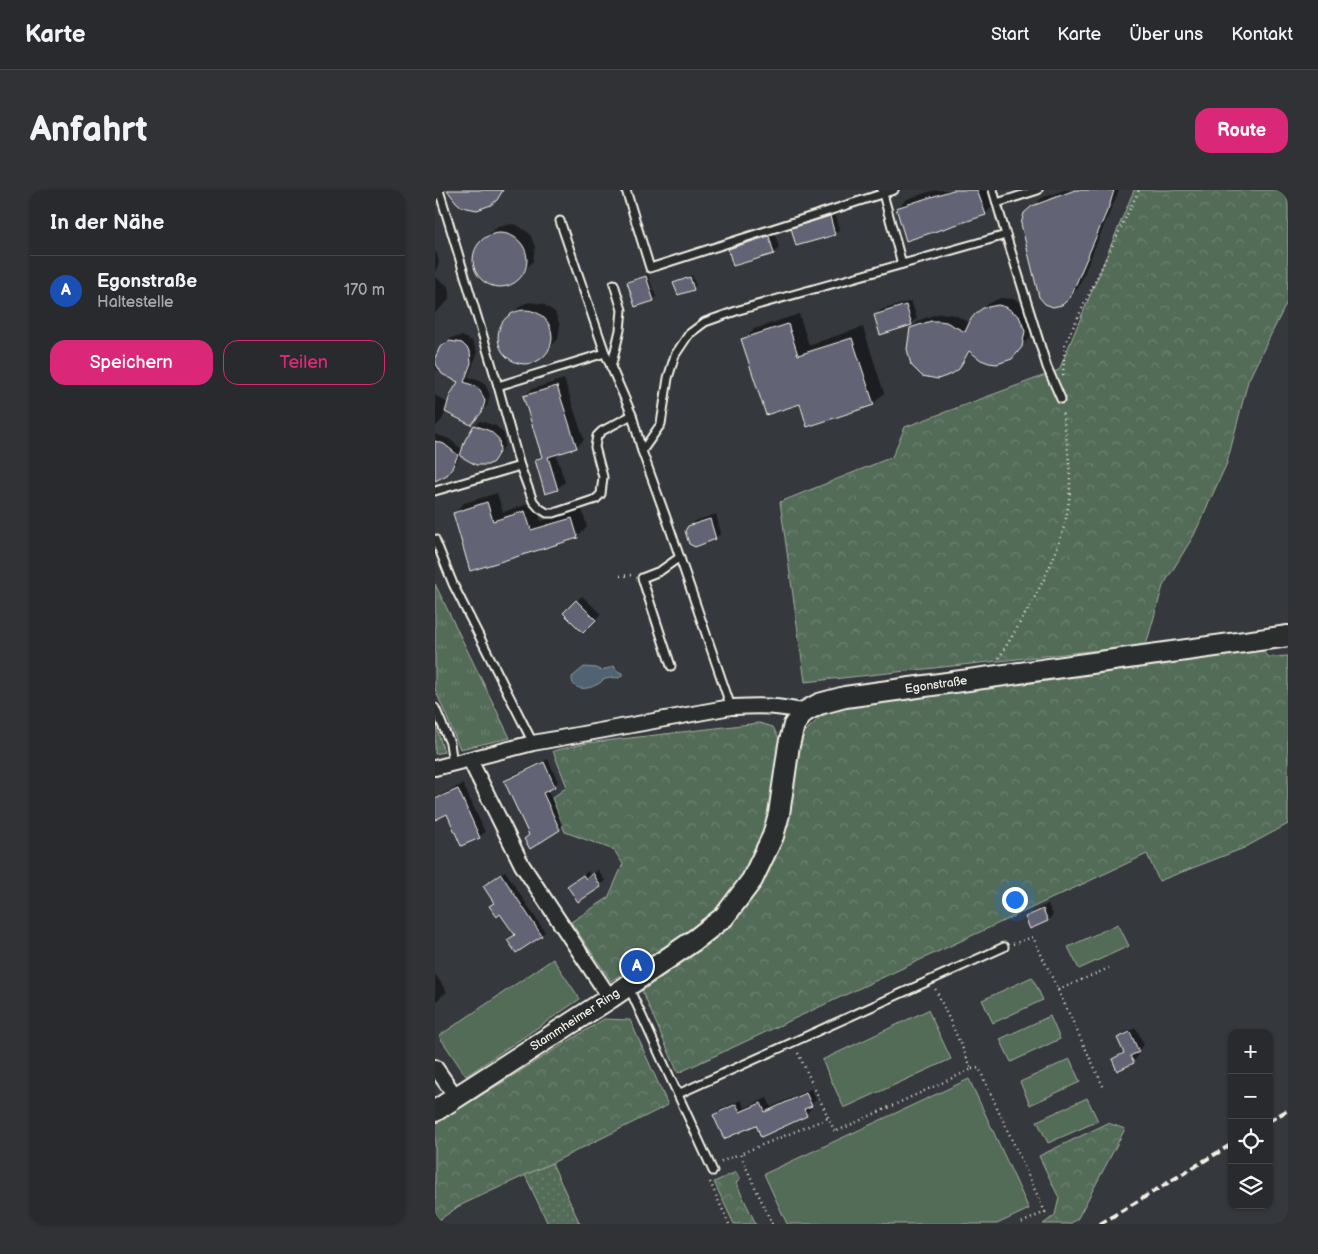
<!DOCTYPE html>
<html lang="de">
<head>
<meta charset="utf-8">
<style>
  body { margin:0; font-family:"Balsamiq Sans",sans-serif; background:#303235; color:#f1f3f6 }
  .controls { position:absolute; right:15px; bottom:15px; display:grid; overflow:hidden; border-radius:10px; box-shadow:0 1px 4px #0004 }
  .controls button { width:45px; height:45px; display:grid; place-items:center; padding:0; border:0; border-bottom:1px solid #444649; background:#282a2d; color:#f1f3f6; font:25px sans-serif }
  .you { position:absolute; left:579px; top:709px; width:18px; height:18px; margin:-12px; border:4px solid #fff; border-radius:50%; background:#1a73e8; box-shadow:0 0 0 8px #1a73e833 }
  .badge { display:grid; place-items:center; width:32px; height:32px; border-radius:50%; background:#db2777; color:#fff; font-size:16px; font-weight:700 }
  .pin { position:absolute; translate:-50% -50%; border:2px solid #fff; box-shadow:0 1px 5px #0006 }
  .list { margin:0; padding:0; list-style:none }
  h2 { display:flex; justify-content:space-between; align-items:center; height:65px; margin:0; padding:0 20px; font-size:21px }
  h2 small { font-size:16px; font-weight:400; color:#a5a7aa }
  .list li { display:grid; grid-template-columns:32px 1fr auto; gap:15px; align-items:center; box-sizing:border-box; height:70px; padding:0 20px; border-top:1px solid #444649 }
  .list b { display:block; font-size:19px; white-space:nowrap }
  .list p { margin:0; font-size:16px; white-space:nowrap; color:#a5a7aa }
  .list em { font-size:16px; font-style:normal; color:#a5a7aa }
  .actions { display:flex; gap:10px; padding:15px 20px }
  .actions a { flex:1; padding:11px 0; border:1px solid #db2777; border-radius:15px; text-align:center; font-size:18px; color:#db2777 }
  .actions .main { background:#db2777; color:#fff }
  .icon { flex:none; width:28px; height:28px; fill:none; stroke:currentColor; stroke-width:2; stroke-linecap:round; stroke-linejoin:round }
  .map { position:relative; flex:none; width:853px; height:1034px; overflow:hidden; border-radius:15px }
  header { display:flex; align-items:center; gap:30px; box-sizing:border-box; height:70px; padding:0 25px; background:#282a2d; border-bottom:1px solid #444649 }
  header strong { font-size:24px }
  nav { display:flex; gap:28px; margin-inline-start:auto; font-size:18px }
  .intro { display:flex; align-items:center; justify-content:space-between; box-sizing:border-box; height:120px; padding:0 30px }
  h1 { margin:0; font-size:35px }
  .button { padding:12px 22px; border-radius:15px; background:#db2777; color:#fff; font-size:18px; font-weight:700 }
  main { display:flex; gap:30px; padding:0 30px }
  aside { flex:1; background:#282a2d; border-radius:15px; box-shadow:0 1px 4px #0004 }
  .map>svg:first-child { display:block }
  .grass { fill:url(#grass-tufts); stroke:#a4aea0 }
  .forest { fill:url(#forest-crowns); stroke:#a4aea0 }
  .park { fill:#536c59; stroke:#a4aea0 }
  .garden { fill:url(#garden-dots); stroke:#a4aea0 }
  .water { fill:#4f6372; stroke:#919ca1 }
  .shadow { fill:#0007 }
  .building { fill:#636476; stroke:#f4f1e8 }
  .lines { fill:none; stroke-linecap:round; stroke-linejoin:round }
  .lane-casing { stroke:#f4f1e8; stroke-width:11 }
  .street-casing { stroke:#f4f1e8; stroke-width:18 }
  .secondary-casing { stroke:#f4f1e8; stroke-width:24 }
  .path { stroke:#f4f1e8; stroke-width:2.5; stroke-dasharray:1 4; stroke-linecap:butt }
  .lane { stroke:#2a2d2e; stroke-width:7 }
  .street { stroke:#2a2d2e; stroke-width:14 }
  .secondary { stroke:#2a2d2e; stroke-width:20 }
  .rail { stroke:#f4f1e8; stroke-width:4; stroke-dasharray:8 4; stroke-linecap:butt }
  .labels { text-anchor:middle; dominant-baseline:central; stroke-width:4.5; stroke-linejoin:round; paint-order:stroke }
  .street-label { font-size:12px; fill:#f4f1e8; stroke:#2a2d2e }
</style>
</head>
<body>
<header>
<strong>Karte</strong>
<nav><a>Start</a><a>Karte</a><a>Über uns</a><a>Kontakt</a></nav>
</header>
<div class="intro"><h1>Anfahrt</h1><a class="button">Route</a></div>
<main>
<aside>
<h2>In der Nähe<small></small></h2>
<ul class="list">
<li><span class="badge" style="background:#1a4fb4">A</span><div><b>Egonstraße</b><p>Haltestelle</p></div><em>170 m</em></li>
</ul>
<div class="actions"><a class="main">Speichern</a><a>Teilen</a></div>
</aside>
<div class="map">
<svg width="853" height="1034" viewBox="0 0 853 1034">
  <defs>
    <pattern id="grass-tufts" width="24" height="20" patternUnits="userSpaceOnUse" patternTransform="scale(1.25)"><rect width="24" height="20" fill="#536c59"/><path d="M3 7l-1-3M5 7V3M7 7l1-3M15 17l-1-3M17 17v-4M19 17l1-3" fill="none" stroke="#6c8171"/></pattern>
    <pattern id="forest-crowns" width="20" height="18" patternUnits="userSpaceOnUse" patternTransform="scale(1.25)"><rect width="20" height="18" fill="#536c59"/><path d="M2 6a3 3 0 1 1 6 0M12 15a3 3 0 1 1 6 0" fill="none" stroke="#6c8171"/></pattern>
    <pattern id="garden-dots" width="8" height="8" patternUnits="userSpaceOnUse" patternTransform="scale(1.25)"><rect width="8" height="8" fill="#536c59"/><path d="M2 2h.1M6 6h.1" fill="none" stroke="#6c8171" stroke-width="1.8" stroke-linecap="round"/></pattern>
  </defs>
  <rect width="100%" height="100%" fill="#35383c"/>
  <filter id="ink" filterUnits="userSpaceOnUse"><feTurbulence type="fractalNoise" baseFrequency=".02" numOctaves="2"/><feDisplacementMap in="SourceGraphic" scale="10" xChannelSelector="R" yChannelSelector="G"/><feConvolveMatrix kernelMatrix="1 2 1 2 8 2 1 2 1" color-interpolation-filters="sRGB"/></filter>
  <g filter="url(#ink)">
    <g class="grass">
      <path d="M0,394L75,548L25,559L0,499Z"/>
      <path d="M0,533L9,562L0,564Z"/>
    </g>
    <g class="forest">
      <path d="M699,0H853V110L813,191L792,273L759,345L728,396L711,455L370,492L345,312L457,267L470,237L624,180Z"/>
      <path d="M824,457L833,467L853,466V634L809,658L724,691L712,664L243,883L207,801L273,755L317,706L350,639L359,579L369,543L385,527L406,517Z"/>
      <path d="M324,533L338,537L347,555L330,636L312,678L296,706L279,724L176,791L136,732L173,708L188,674L179,660L130,642L117,608L132,597L118,561L152,553Z"/>
      <path d="M169,829L195,830L233,915L117,973L24,1016L0,1033V934Z"/>
      <path d="M673,933L690,939L643,1028L635,1034H608L620,1025L624,1008L604,966Z"/>
      <path d="M301,982L305,990L301,993L321,1034H299L279,992Z"/>
    </g>
    <g class="park">
      <path d="M683,734L694,756L644,779L633,757Z"/>
      <path d="M118,769L145,809L31,886L4,846Z"/>
      <path d="M597,787L608,810L558,833L547,810Z"/>
      <path d="M493,820L516,869L409,918L387,870Z"/>
      <path d="M615,826L625,849L576,872L565,849Z"/>
      <path d="M635,869L645,892L595,915L585,892Z"/>
      <path d="M534,889L594,1019L562,1034H352L329,984Z"/>
      <path d="M652,908L663,931L613,953L602,931Z"/>
    </g>
    <path class="garden" d="M117,973L145,1034H113L90,985Z"/>
    <path class="water" d="M179,476L182,481L187,483V486L184,488C179,487 173,488 168,490C166,492 164,494 161,495C152,500 136,501 137,487L149,477L162,478L166,481Z"/>
    <g class="shadow">
      <path d="M500,0H555L559,15L550,24L462,19L472,9Z"/>
      <path d="M629,0H684L643,98L627,114L591,24L607,8Z"/>
      <path d="M400,22L405,39L399,44L357,39L363,33Z"/>
      <path d="M77,34L84,36L95,44L100,57L98,71L80,91L74,95H59L53,93L42,83L40,76V62L48,50L57,41L63,37Z"/>
      <path d="M339,41L344,58L339,63L294,59L300,54Z"/>
      <path d="M0,62L2,64L4,73L0,82Z"/>
      <path d="M213,84L221,107L218,110L194,92L196,90Z"/>
      <path d="M257,85L261,96L243,104L240,93Z"/>
      <path d="M0,87L12,95L15,103L13,111L0,123Z"/>
      <path d="M565,108L580,109L592,118L597,140L595,147L585,159L536,161L523,178L476,138L485,130L505,123L520,125L535,133L551,115Z"/>
      <path d="M476,111L482,128L476,134L440,126L446,120Z"/>
      <path d="M94,112L108,114L120,122L125,135L123,149L104,169L91,174L84,173L77,171L67,161L63,147L64,140L67,133L76,124L87,115Z"/>
      <path d="M364,124L374,155L428,137L449,203L438,214L365,213L308,150L319,139Z"/>
      <path d="M27,146L37,151L42,161L41,167L33,187L46,191L50,194L55,205L52,216L41,228L11,221L7,230L0,237V205L14,214L25,192L0,179V171L3,162L16,148Z"/>
      <path d="M129,189L149,250L141,257L121,264L130,292L122,299L101,270L107,264L90,206L97,199Z"/>
      <path d="M45,231L61,236L69,244L70,255L64,265L58,271L41,274L25,265L21,274L11,284L0,288V244L14,249L28,260L40,236Z"/>
      <path d="M62,303L68,322L100,312L106,331L147,319L152,337L142,347L36,379L19,323L29,313Z"/>
      <path d="M281,324L286,343L281,348L254,336L260,331Z"/>
      <path d="M147,406L166,424L148,441L130,423Z"/>
      <path d="M113,569L123,592L112,599L128,635L124,639L70,591L74,587Z"/>
      <path d="M28,594L50,642L44,647L13,624L0,629V608Z"/>
      <path d="M163,680L170,691L143,710L133,696L153,681L156,686Z"/>
      <path d="M70,681L110,742L106,745L74,750L81,744L66,723L53,693Z"/>
      <path d="M613,714L618,725L613,730L591,727L597,722Z"/>
      <path d="M0,784L12,802L0,812Z"/>
      <path d="M701,838L709,855L701,862L703,866L698,872L678,869L690,861L684,849L689,843Z"/>
      <path d="M376,899L381,909L375,916L376,919L371,924L321,933L279,925L284,920L306,910L310,918L332,908L336,917Z"/>
    </g>
    <g class="building">
      <path d="M12,0H68L62,10L56,15L42,20L27,17L21,12Z"/>
      <path d="M518,0H542L551,25L471,51L461,18Z"/>
      <path d="M640,0H679L675,14L635,108L627,115L618,117L610,114L604,107L586,34L589,23L597,16Z"/>
      <path d="M395,26L400,45L361,56L356,38Z"/>
      <circle cx="65" cy="70" r="27"/>
      <path d="M334,46L339,64L298,76L293,59Z"/>
      <path d="M211,86L219,111L200,117L192,92Z"/>
      <path d="M255,87L259,100L243,105L238,93Z"/>
      <path d="M471,115L477,135L445,145L439,125Z"/>
      <path d="M563,115L571,117L584,126L590,141L587,157L577,169L562,174L554,173L546,170L534,161L524,179L517,184L503,189L487,186L476,175L472,159L475,138L496,131H504L511,132L530,142L536,129L541,123L548,118Z"/>
      <circle cx="90" cy="147" r="27"/>
      <path d="M353,134L363,165L417,148L439,215L372,237L365,214L331,225L306,149Z"/>
      <path d="M15,151L27,153L35,161L36,173L29,192L40,196L45,200L50,211L47,222L36,235L10,222L15,205L23,192L7,184L1,174L0,168L5,157Z"/>
      <path d="M122,196L142,258L113,267L123,300L110,304L100,270L107,267L88,206Z"/>
      <path d="M39,235L55,241L64,249L65,261L58,272L53,275H41L25,266L30,250Z"/>
      <path d="M0,251L9,254L23,265L16,280L12,285L0,291Z"/>
      <path d="M52,312L58,331L90,321L96,340L137,328L143,348L35,381L18,323Z"/>
      <path d="M275,329L281,349L260,357L254,354L250,341L253,336Z"/>
      <path d="M141,410L161,430L148,443L128,423Z"/>
      <path d="M109,572L120,597L108,603L125,640L95,659L89,649L94,645L69,591Z"/>
      <path d="M23,599L45,648L26,656L12,624L0,630V609Z"/>
      <path d="M158,683L166,697L143,712L132,696L148,685L151,689Z"/>
      <path d="M66,684L107,746L81,763L72,750L80,745L65,724L62,727L54,716L59,713L48,696Z"/>
      <path d="M608,719L613,731L595,739L590,727Z"/>
      <path d="M695,842L704,862L695,866L699,873L682,881L677,869L689,863L682,848Z"/>
      <path d="M371,903L377,916L369,919L372,926L326,947L321,935L289,949L278,925L301,914L305,922L326,913L330,922Z"/>
    </g>
    <g class="lines">
      <defs>
        <g id="lane">
          <path d="M4,0L63,196L170,163"/>
          <path d="M191,0L215,78L459,0"/>
          <path d="M447,0L467,74"/>
          <path d="M562,13L603,0"/>
          <path d="M125,31L170,163L197,225L207,261"/>
          <path d="M571,45L612,177L626,209"/>
          <path d="M176,178L185,140L187,120L179,94"/>
          <path d="M63,196L85,276L98,311L104,318L112,323H119L161,309L166,304L168,287L160,257L162,246L167,241L197,225"/>
          <path d="M0,301L85,276"/>
          <path d="M0,349L18,394L98,553"/>
          <path d="M236,476L207,388L225,381L245,367"/>
          <path d="M296,517L233,333L207,261L226,234L233,188L240,165L254,144L270,132L304,120L571,45L558,0"/>
          <path d="M0,518L15,553L18,574"/>
          <path d="M194,798L278,981"/>
          <path d="M243,904L569,757"/>
        </g>
        <g id="street">
          <path d="M35,570L87,675L175,808"/>
          <path d="M0,578L98,553L296,517C323,516 343,515 369,522"/>
          <path d="M0,877L21,907"/>
        </g>
        <path id="secondary" d="M0,921L175,808L261,749L289,727L317,690L338,646L344,624L354,555L359,535L369,522L384,514L410,507L853,446"/>
      </defs>
      <use href="#lane" class="lane-casing"/>
      <use href="#street" class="street-casing"/>
      <use href="#secondary" class="secondary-casing"/>
      <g class="path">
        <path d="M628,185L630,154L704,0"/>
        <path d="M185,386L196,385"/>
        <path d="M564,468C595,416 633,359 635,296C635,270 631,245 627,220"/>
        <path d="M578,754L598,747L669,898"/>
        <path d="M623,800L674,778"/>
        <path d="M363,863L400,942L537,879L500,798"/>
        <path d="M537,879L544,878L610,1022L584,1034"/>
        <path d="M286,972L304,964"/>
        <path d="M275,992L294,1034"/>
        <path d="M337,1034L305,964L393,928"/>
      </g>
      <use href="#lane" class="lane"/>
      <use href="#street" class="street"/>
      <use href="#secondary" class="secondary"/>
      <g class="rail">
        <path d="M834,931L853,920"/>
        <path d="M665,1034L797,954"/>
      </g>
    </g>
  </g>
  <g class="labels">
    <g class="street-label">
      <text transform="translate(501 495) rotate(-8)">Egonstraße</text>
      <text transform="translate(140 830) rotate(-33)">Stammheimer Ring</text>
    </g>
  </g>
</svg>
<div class="controls">
<button>+</button>
<button>−</button>
<button><svg class="icon" aria-label="locate" viewBox="0 0 24 24"><circle cx="12" cy="12" r="6"/><path d="M12 2v4M12 18v4M2 12h4M18 12h4"/></svg></button>
<button><svg class="icon" aria-label="layers" viewBox="0 0 24 24"><path d="M12 4l9 5-9 5-9-5zM3 14l9 5 9-5"/></svg></button>
</div>
<div class="you"></div>
<div class="pin badge" style="left:202px;top:776px;background:#1a4fb4">A</div>
</div>
</main>
</body>
</html>
